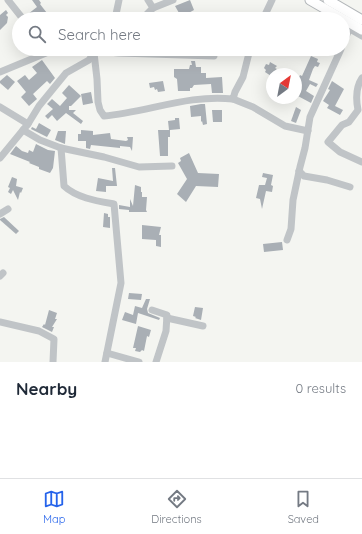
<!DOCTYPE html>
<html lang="en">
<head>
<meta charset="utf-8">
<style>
  body { margin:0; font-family:Quicksand,sans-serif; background:#f6f6f7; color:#1f2937 }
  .compass { position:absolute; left:266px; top:68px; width:36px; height:36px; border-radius:50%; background:#fff; box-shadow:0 4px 16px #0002; rotate:32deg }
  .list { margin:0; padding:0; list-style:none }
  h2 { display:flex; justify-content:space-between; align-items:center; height:52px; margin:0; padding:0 16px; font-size:17px }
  h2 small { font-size:13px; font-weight:400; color:#747a83 }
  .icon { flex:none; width:22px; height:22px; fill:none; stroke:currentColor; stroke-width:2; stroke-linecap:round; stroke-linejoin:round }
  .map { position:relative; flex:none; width:362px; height:362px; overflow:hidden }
  .search { position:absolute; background:#fff; box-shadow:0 4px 16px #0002; left:12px; right:12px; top:12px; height:44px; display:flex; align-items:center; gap:10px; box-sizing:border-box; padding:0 14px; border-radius:22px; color:#747a83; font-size:15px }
  .sheet { height:116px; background:#fff }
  nav { display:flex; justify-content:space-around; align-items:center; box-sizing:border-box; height:56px; border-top:1px solid #e0e1e3; background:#fff; font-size:11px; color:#747a83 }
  nav a { display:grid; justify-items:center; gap:2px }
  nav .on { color:#2563eb }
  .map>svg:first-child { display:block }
  .building { fill:#a9afb5 }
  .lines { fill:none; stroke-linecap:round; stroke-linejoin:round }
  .major-casing { stroke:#b3b7ba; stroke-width:11 }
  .minor { stroke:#c0c4c7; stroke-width:7 }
  .major { stroke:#fff; stroke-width:9 }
</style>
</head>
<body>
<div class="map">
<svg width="362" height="362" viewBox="0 0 362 362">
  <rect width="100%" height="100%" fill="#f4f5f1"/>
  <g class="building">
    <path d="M32,0H39L41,3L40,4L43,8L47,13L42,17L37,12L30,18L28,14L37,7Z"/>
    <path d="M190,0L194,10L183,16L180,12L179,13L175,6Z"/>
    <path d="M6,10L8,13L6,15L8,17L7,23L0,30V15Z"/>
    <path d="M311,56L318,59L317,62L320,63L318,67L315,66L313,69L309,80L318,84L316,87L310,84L306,91L314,96L311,103L296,95V90L298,86L296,85V83L300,75L302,76Z"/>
    <path d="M42,60L55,78L50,84L47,81L33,94L37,99L29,106L21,97L26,92L17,81L25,75L29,80L37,73L32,67Z"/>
    <path d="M191,61H195L196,67H201V73H206V78L222,77L223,93H212L211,84L194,85L192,88H190V91H178L177,79L174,77V69H189L190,65H192Z"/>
    <path d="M270,62L277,66L275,68L277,69L271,76L265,72L266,70L264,68L266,64L269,65Z"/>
    <path d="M7,75L15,82L8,90L0,83V81Z"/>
    <path d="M163,81L165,91L158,92L157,89L155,90L154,87L150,88L149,83Z"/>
    <path d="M332,81L344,89L335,106L343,110L340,115L327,108L329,105L323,101L330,90L328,89Z"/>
    <path d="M69,85L81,96L71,106H69V110H76L73,113L83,121L81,124L66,113L57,121L52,115L48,119L45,116L53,109L47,104L52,99L60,106L67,98L62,93Z"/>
    <path d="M91,92L93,103L83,105L81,94Z"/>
    <path d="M201,104H205L207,124L203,125L202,121L201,122V116L191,117L190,106Z"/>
    <path d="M296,107L301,110L296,123L291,121Z"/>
    <path d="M212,110H222V122H213Z"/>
    <path d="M175,118H179L180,129L170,130V137H168V156H160L158,130H169L168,121L175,120Z"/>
    <path d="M39,123L51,130L47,137L31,129L32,127L36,129Z"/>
    <path d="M81,130L93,131V135L110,133L111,139L126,141L128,140L127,137H133L132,151L130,147L120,146V148L91,145L90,149L86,148V141H78V134H81Z"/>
    <path d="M58,131H66L65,144L55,140Z"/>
    <path d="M36,144L48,150L55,151L53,168L50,173L39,169V167L29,163L30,162L10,154L16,146L22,151L28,153L29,150L33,152Z"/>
    <path d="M189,153L198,173L219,174L218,187L196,186L186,202L177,194L187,179L178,163L181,161L180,158Z"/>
    <path d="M112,168H115L117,186H106V192L96,191L98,178L113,181Z"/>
    <path d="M263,173L273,175L271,185L273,186L272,192L266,191L262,209L260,199L256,198L259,185H265L267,178L262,177Z"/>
    <path d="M12,177L17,179L16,186L23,188L21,193L20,192L18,200L13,190L11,194L8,192L10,188L8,187Z"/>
    <path d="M135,185L141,187V192H142V197H147L146,210L147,212H129V210L119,209V205L130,207V199L133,206Z"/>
    <path d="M104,213L108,214V217H110V228L103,227Z"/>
    <path d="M4,217L19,231L16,234L0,220V219Z"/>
    <path d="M142,225L161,227L159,235H161V247L156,246V240L142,239Z"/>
    <path d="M282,242L283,250L264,252L263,244Z"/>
    <path d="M129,293L142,294L141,300L128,299Z"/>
    <path d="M146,299H150L147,309L148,313L160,318L159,320L138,313L136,324L122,320L125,312L133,315L135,306L142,308Z"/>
    <path d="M195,307L203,308L201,320L195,318L196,317L193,316Z"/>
    <path d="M49,310L57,313L55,319H57L52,327H54L52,332L42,327L44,324L45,325Z"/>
    <path d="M138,326L151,330L149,337L147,336L144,351L142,350L140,352L135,351L136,348H133Z"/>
  </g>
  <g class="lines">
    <defs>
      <g id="major">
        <path d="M310,0L362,30"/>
        <path d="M328,0L362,20"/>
      </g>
    </defs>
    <use href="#major" class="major-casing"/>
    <g class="minor">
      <path d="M8,0L23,19"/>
      <path d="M153,8L173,0"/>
      <path d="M147,14L153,8L148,0"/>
      <path d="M115,19L119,0"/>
      <path d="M263,19L272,0"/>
      <path d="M350,29L362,36"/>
      <path d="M343,44L348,32L354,25"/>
      <path d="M103,49L108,52L119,53L214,56"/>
      <path d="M94,53L97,79L98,102L100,110L104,116C148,112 189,94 233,99L235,92L243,77L250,49"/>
      <path d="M0,72L46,53V49"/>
      <path d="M362,78C356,87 356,100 358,110L349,122L342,125L328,142L340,152L362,162"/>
      <path d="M233,99L253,107L285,126L308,131"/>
      <path d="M0,107L28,124"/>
      <path d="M23,130L40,140L61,148L104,157L139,167L172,166"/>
      <path d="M61,148L64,186C77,198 97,201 114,204L121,283L105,362"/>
      <path d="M0,158L28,124L39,106L66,73L89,60L94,53L99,49"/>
      <path d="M299,171L304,176L327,180L350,187"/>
      <path d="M0,214L8,209"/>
      <path d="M287,240L291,229L293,200L300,167L305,148L310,117L341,49"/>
      <path d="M0,276L3,273"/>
      <path d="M152,310L167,315L166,331L156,362"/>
      <path d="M167,318L203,326"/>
      <path d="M0,322L39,331L54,339L53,362"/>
      <path d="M107,353L139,362"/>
    </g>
    <use href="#major" class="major"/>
  </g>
</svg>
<svg class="compass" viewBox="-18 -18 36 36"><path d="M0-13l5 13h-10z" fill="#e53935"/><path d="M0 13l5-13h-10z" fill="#747a83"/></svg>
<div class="search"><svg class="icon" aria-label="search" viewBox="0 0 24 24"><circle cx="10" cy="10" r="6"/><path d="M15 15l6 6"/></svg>Search here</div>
</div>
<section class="sheet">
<h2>Nearby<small>0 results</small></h2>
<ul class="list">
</ul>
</section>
<nav>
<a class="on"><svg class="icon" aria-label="map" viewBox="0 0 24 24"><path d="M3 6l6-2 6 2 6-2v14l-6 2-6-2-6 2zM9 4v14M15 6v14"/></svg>Map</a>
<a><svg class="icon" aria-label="directions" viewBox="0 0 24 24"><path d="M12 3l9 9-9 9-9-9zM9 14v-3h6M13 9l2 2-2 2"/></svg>Directions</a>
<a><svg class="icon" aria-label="saved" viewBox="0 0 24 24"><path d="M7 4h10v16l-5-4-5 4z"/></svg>Saved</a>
</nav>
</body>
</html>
